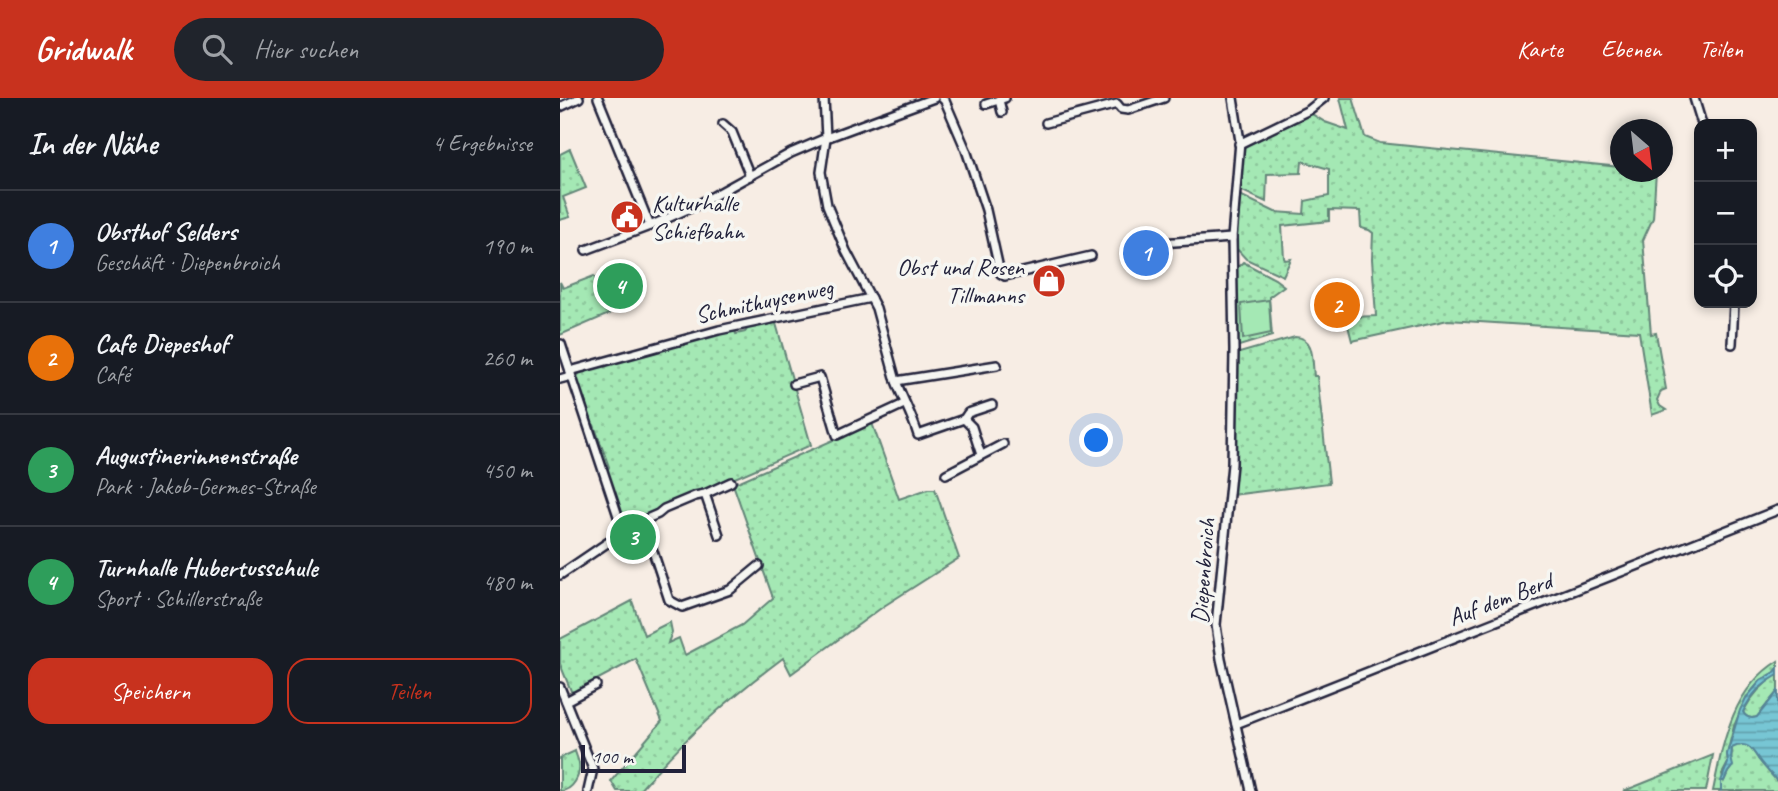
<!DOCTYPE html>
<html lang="de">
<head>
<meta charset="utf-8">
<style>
  body { margin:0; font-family:Caveat,sans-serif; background:#20242c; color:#f1f3f6 }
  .controls { position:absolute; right:21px; top:21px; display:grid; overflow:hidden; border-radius:14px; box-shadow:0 4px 10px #0003 }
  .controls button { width:63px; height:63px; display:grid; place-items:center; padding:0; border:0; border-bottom:2px solid #363941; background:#171b24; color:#f1f3f6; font:35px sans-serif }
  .compass { position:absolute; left:1050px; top:21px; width:63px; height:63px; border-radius:50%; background:#171b24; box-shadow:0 4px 10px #0003; rotate:152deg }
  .scale { position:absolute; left:21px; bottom:18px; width:105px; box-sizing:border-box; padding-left:7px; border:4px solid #22223b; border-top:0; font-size:19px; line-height:24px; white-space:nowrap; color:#22223b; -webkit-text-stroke:5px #f6f6f2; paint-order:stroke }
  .you { position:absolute; left:537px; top:343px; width:24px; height:24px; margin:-18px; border:5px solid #fff; border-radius:50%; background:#1a73e8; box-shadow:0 0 0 10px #1a73e833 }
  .badge { display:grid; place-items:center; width:46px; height:46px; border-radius:50%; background:#c8321e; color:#fff; font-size:23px; font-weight:700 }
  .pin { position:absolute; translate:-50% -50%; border:4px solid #fff; box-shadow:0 2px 7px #0006 }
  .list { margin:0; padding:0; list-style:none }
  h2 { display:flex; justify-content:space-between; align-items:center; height:91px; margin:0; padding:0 28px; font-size:30px }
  h2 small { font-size:23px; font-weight:400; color:#9ea1a6 }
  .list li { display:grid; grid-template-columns:46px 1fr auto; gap:21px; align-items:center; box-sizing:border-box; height:112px; padding:0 28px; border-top:2px solid #363941 }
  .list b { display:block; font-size:26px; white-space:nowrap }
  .list p { margin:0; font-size:23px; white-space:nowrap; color:#9ea1a6 }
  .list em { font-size:23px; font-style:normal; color:#9ea1a6 }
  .actions { display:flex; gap:14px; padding:21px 28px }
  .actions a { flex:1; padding:16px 0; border:2px solid #c8321e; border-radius:21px; text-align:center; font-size:24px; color:#c8321e }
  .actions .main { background:#c8321e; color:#fff }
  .icon { flex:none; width:38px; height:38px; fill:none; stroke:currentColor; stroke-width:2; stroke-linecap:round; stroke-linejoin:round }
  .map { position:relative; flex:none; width:1218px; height:693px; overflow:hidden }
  header { display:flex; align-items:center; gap:42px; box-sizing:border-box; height:98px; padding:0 35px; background:#c8321e; color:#fff }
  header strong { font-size:33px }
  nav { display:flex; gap:38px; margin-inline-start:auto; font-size:24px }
  .search { width:490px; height:63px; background:#20242c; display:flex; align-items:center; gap:18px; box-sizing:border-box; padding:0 24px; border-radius:38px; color:#9ea1a6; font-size:26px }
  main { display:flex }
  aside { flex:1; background:#171b24 }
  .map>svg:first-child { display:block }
  .green { fill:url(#green-dots); stroke:#638578; stroke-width:2 }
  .pitch { fill:#a4e8b4; stroke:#638578; stroke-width:2 }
  .water { fill:url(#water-rules); stroke:#558497; stroke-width:2 }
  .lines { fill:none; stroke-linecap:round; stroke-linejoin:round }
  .stream { stroke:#558497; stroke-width:2 }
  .street-casing { stroke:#22223b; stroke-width:12 }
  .street { stroke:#f6f6f2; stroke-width:7 }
  .labels { text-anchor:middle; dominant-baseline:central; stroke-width:7; stroke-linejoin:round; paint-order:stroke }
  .poi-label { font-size:24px; fill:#22223b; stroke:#f6f6f2; text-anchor:start }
  .street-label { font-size:24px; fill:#22223b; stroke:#f6f6f2 }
</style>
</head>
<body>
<header>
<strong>Gridwalk</strong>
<div class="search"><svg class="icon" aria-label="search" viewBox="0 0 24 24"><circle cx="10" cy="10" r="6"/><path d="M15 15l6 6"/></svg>Hier suchen</div>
<nav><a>Karte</a><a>Ebenen</a><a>Teilen</a></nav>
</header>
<main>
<aside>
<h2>In der Nähe<small>4 Ergebnisse</small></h2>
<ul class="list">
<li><span class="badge" style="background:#3f7fe0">1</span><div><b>Obsthof Selders</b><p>Geschäft · Diepenbroich</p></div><em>190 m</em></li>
<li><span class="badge" style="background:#e8710a">2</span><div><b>Cafe Diepeshof</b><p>Café</p></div><em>260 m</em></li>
<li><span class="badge" style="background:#2e9e5b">3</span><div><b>Augustinerinnenstraße</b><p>Park · Jakob-Germes-Straße</p></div><em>450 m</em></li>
<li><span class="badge" style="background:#2e9e5b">4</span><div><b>Turnhalle Hubertusschule</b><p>Sport · Schillerstraße</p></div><em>480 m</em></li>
</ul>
<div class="actions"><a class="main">Speichern</a><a>Teilen</a></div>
</aside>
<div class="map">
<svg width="1218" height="693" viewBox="0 0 1218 693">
  <defs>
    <pattern id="green-dots" width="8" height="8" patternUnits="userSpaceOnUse" patternTransform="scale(1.75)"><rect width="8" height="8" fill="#a4e8b4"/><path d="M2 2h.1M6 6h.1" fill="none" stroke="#8dc79c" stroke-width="1.8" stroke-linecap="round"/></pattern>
    <pattern id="water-rules" width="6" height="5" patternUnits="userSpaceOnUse" patternTransform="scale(1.75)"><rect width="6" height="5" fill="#77c6d4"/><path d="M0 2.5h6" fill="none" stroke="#61a0ad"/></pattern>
  </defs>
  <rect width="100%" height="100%" fill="#f7ede4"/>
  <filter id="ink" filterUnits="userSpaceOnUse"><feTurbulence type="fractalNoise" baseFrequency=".0143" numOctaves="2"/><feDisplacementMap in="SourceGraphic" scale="14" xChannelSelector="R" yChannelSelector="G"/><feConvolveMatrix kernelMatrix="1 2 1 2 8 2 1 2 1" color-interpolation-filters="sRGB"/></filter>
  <g filter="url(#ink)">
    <g class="green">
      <path d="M780,0H793L805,39L820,45L1060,69V74H1096L1093,120L1083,142L1091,236L1096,235L1106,291L1101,293L1097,302L1100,308L1106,312L1092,317L1079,234L888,222L792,243L786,220L792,219L816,218L812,161L813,135L809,132L801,130L800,113L769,112V123L722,128L724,160L725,162L731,161L723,178L686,161L676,150L674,145L678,96L715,114L744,116L745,103L769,98V71L742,63L741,75L707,76L706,104L678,91L683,49L750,15L765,24L788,32Z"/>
      <path d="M10,51L26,90L3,99L10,119L0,122V56Z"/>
      <path d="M683,164L715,181L724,188L709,199L712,238L676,249L675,169L679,168Z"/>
      <path d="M34,178L49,216L0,237V184L3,190Z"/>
      <path d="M215,222L251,347L145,393L140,392L98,410L99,414L63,429V419L47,373L49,369L34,327L31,325L16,281L20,274L174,230L176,236L185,234L189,229Z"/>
      <path d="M735,239C755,239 752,262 754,278H757L769,385L671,397L676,256Z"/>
      <path d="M312,325L339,401L368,391H375L399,460L324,508L231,576L223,560C167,602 124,640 79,693H57L51,683L102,623L76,561L14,594L11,593L0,566V541L72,503L84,537L110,524L112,534L108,545L119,540L125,557L182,527L213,500L173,386Z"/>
      <path d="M74,431L82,433L87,447L58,457L54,445Z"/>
      <path d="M1218,563V570L1214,575L1201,582L1186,600L1174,628L1167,656L1168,665L1162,676L1164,683L1168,674L1171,670L1172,649C1188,642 1192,651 1199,662C1205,670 1212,677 1218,684V693H1153C1163,645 1172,591 1218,563Z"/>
      <path d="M1218,576V593L1197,619C1191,621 1186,620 1183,614C1192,597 1202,586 1218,576Z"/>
      <path d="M15,653C15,654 19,664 19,665C21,677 13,693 0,693V660Z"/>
      <path d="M1153,657L1146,693H1063L1074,689Z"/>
    </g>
    <path class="pitch" d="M709,202L711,235L683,241L681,206Z"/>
    <path class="water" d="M1218,570V577C1200,588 1192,595 1183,614C1186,620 1191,621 1197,619L1218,593V684C1212,677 1205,670 1199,662C1192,651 1187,642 1172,650L1171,660L1173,668L1168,674L1164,683H1161L1168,665L1167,656L1180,612L1186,600L1201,582L1214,575Z"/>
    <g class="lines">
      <path class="stream" d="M1161,693V684"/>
      <defs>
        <g id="street">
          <path d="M38,0L90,128"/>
          <path d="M264,0L266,40L261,74L267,107L286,153L316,210L336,283L437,267"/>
          <path d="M382,0L385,3L406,52L426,112L440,175L445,178L531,158"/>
          <path d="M673,0L680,43L672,140L674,252L672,366L656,527L661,561L691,693"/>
          <path d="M1134,0L1142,26"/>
          <path d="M439,2L442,14"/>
          <path d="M426,6L445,0"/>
          <path d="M0,9L19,0"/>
          <path d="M486,25L557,6L561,11L568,12L604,0"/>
          <path d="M163,26L172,34L190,78"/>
          <path d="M679,46L749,12L764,0"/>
          <path d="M586,146L672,140"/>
          <path d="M26,152L90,128L139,106L231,55L266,40L374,0"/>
          <path d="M1172,246L1174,205"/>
          <path d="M10,273L159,232L311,200"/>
          <path d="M0,281L11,278"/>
          <path d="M336,283C343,302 352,317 358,337L404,321L412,329L421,357"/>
          <path d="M234,286L260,279L277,337L344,306"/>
          <path d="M404,321L408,315L432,307"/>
          <path d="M386,376L443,346"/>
          <path d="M145,396L159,437"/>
          <path d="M83,423L109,502L122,509L170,492L199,468"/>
          <path d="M59,433L98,416L104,411L135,398L145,396L171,384"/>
          <path d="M0,477L50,443L59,433V421L1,246"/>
          <path d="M0,589L33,671L28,693"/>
          <path d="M6,603L36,587"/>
          <path d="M676,626L1218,412"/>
        </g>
      </defs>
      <use href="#street" class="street-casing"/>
      <use href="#street" class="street"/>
    </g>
  </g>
  <defs>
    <symbol id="civic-disc" viewBox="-11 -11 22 22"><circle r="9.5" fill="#c8321e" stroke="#f6f6f2"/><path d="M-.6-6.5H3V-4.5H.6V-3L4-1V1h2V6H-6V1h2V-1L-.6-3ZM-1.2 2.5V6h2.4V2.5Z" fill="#fff"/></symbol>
    <symbol id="shop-disc" viewBox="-11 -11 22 22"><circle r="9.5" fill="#c8321e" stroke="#f6f6f2"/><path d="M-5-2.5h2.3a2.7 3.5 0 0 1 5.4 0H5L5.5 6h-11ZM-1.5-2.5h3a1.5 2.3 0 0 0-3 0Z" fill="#fff"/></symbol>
  </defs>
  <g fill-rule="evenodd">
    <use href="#civic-disc" x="48" y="100" width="38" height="38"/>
    <use href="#shop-disc" x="470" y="164" width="38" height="38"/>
  </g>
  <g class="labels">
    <g class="poi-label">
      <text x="92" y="105">Kulturhalle<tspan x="92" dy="28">Schiefbahn</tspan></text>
      <text x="464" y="169" text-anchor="end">Obst und Rosen<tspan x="464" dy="28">Tillmanns</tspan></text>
    </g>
    <g class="street-label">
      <text transform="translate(204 203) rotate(-12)">Schmithuysenweg</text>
      <text transform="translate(643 473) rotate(-86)">Diepenbroich</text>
      <text transform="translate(940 501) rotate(-21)">Auf dem Berd</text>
    </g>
  </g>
</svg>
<div class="controls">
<button>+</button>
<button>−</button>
<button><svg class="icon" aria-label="locate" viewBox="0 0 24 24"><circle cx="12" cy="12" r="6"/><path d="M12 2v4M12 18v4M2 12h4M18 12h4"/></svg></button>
</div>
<svg class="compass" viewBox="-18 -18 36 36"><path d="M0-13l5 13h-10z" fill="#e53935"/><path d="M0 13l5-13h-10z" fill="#9ea1a6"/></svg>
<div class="scale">100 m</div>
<div class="you"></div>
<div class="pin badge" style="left:586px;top:155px;background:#3f7fe0">1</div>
<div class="pin badge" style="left:777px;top:207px;background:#e8710a">2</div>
<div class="pin badge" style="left:73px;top:439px;background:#2e9e5b">3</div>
<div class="pin badge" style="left:60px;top:188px;background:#2e9e5b">4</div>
</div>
</main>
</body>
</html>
